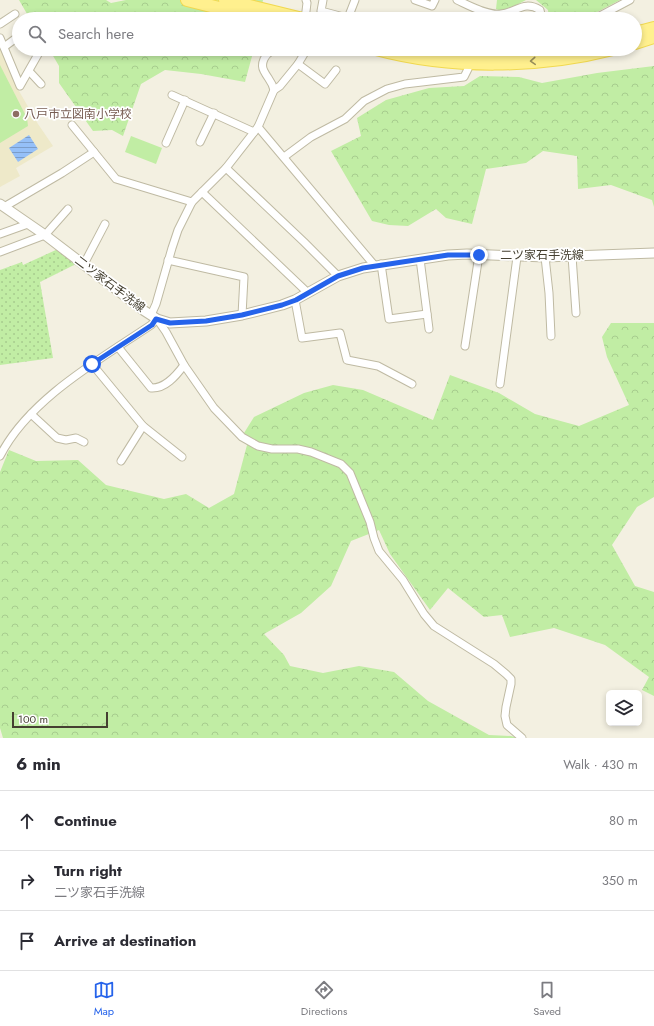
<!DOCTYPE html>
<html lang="en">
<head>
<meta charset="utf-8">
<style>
  body { margin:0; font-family:Jost,"Noto Sans JP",sans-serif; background:#f2f2f3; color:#2b2b33 }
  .controls { position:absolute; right:12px; bottom:12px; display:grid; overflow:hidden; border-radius:6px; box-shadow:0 2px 6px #0003 }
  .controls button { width:36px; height:36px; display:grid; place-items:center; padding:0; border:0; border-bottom:1px solid #e1e1e2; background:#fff; color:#2b2b33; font:20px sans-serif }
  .scale { position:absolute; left:12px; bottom:10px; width:96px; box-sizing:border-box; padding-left:4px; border:2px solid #454031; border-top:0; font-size:11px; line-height:14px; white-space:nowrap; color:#454031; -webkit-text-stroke:3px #fff; paint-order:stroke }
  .stop { position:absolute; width:12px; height:12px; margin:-9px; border:3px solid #2563eb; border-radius:50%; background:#fff }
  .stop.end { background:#2563eb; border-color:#fff; box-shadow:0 1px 4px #0008 }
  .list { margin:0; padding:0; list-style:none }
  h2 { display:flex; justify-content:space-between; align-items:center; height:52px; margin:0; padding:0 16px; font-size:17px }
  h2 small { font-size:13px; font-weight:400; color:#7c7c81 }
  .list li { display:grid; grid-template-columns:26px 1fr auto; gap:12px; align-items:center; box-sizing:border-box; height:60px; padding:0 16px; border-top:1px solid #e1e1e2 }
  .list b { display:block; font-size:15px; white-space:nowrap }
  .list p { margin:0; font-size:13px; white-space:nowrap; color:#7c7c81 }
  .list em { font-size:13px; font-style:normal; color:#7c7c81 }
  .icon { flex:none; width:22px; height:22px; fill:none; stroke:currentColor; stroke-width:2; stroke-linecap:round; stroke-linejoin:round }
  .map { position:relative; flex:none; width:654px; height:738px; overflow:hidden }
  .search { position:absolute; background:#fff; box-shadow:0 2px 6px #0003; left:12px; right:12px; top:12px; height:44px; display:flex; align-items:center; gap:10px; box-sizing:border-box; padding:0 14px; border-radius:22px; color:#7c7c81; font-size:15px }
  .sheet { height:232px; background:#fff }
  nav { display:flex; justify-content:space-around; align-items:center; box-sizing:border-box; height:56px; border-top:1px solid #e1e1e2; background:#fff; font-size:11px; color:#7c7c81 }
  nav a { display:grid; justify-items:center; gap:2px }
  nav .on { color:#2563eb }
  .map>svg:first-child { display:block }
  .education { fill:#eee9c9 }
  .grass { fill:url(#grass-dots) }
  .forest { fill:url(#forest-crowns) }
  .park { fill:#c1eda4 }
  .water { fill:url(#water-rules) }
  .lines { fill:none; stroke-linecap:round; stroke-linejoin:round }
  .minor-casing { stroke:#bfbaa3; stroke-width:9 }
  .tertiary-casing { stroke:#bfbaa3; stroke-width:11 }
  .primary-casing { stroke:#f1d951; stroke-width:14 }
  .minor { stroke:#fff; stroke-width:7 }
  .tertiary { stroke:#fff; stroke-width:9 }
  .primary { stroke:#fff08e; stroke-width:12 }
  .oneway { stroke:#998f5b }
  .route { stroke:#2563eb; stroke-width:5 }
  .education-dot { fill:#8d6e63; stroke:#fff; stroke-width:1.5 }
  .labels { text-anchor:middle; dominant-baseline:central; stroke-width:3.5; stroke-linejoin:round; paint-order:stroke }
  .education-label { font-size:12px; fill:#785e54; stroke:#fff; text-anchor:start }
  .street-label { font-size:12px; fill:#454031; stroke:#fff }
</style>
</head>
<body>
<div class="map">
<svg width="654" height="738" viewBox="0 0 654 738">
  <defs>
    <pattern id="grass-dots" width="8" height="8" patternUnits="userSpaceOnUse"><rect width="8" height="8" fill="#c1eda4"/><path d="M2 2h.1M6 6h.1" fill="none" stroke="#a7cc8e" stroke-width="1.8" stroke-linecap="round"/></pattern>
    <pattern id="forest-crowns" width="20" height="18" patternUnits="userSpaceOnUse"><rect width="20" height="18" fill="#c1eda4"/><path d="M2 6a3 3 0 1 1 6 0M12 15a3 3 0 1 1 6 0" fill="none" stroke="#a7cc8e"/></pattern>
    <pattern id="water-rules" width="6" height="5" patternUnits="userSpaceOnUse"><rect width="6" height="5" fill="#95c0f8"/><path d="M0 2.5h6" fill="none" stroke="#7b9dc9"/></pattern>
  </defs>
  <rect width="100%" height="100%" fill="#f3f0e1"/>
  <path class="education" d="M0,44L14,77L19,91L38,124L53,146L16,168L20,176L0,187Z"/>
  <path class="grass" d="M58,249L78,263L40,282L53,358L0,365V270L22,262L23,265Z"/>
  <g class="forest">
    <path d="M19,0H106L111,3L126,0H263L259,19H30Z"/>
    <path d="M497,0H526L503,12L496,9Z"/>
    <path d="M536,0H620L584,19H549L548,10Z"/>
    <path d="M49,49H254L245,82L201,74L165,70L141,84L123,136L112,130L93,131L59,83V66Z"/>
    <path d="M654,66V207L652,200L611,185L578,189L577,156L543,151L526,163L486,169L472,224L446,218L436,209L408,226L389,225L372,221L331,151L361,136L357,118L386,100L429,88L464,86L480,76L519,77L542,83L597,73Z"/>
    <path d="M611,323H654V497L637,507L612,545L635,586L654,592V696L642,690L649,677L605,645L554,628L510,637L502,615L484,617L448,588L430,610L390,554L379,530L351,541L331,586L301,613L264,634L284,655L290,666L323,673L359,666L394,672L428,701L489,735L511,736L518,738H3L0,728V472L9,450L36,461L78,460L106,485L164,499L186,494L209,508L234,494L247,445L244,433L254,417L304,393L333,385L363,390L433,420L450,375L499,393L535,414L579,426L629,405L607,357L602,337Z"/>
  </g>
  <g class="park">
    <path d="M0,65L27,118L28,126L0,143Z"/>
    <path d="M131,136L162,148L156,164L125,152Z"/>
  </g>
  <path class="water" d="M29,135L38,149L18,162L9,148Z"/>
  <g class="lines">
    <defs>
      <g id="minor">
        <path d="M323,0L321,11L351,19"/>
        <path d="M415,0L432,6L435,0"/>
        <path d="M457,0C468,5 488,16 501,14C517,12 524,0 540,10L542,19"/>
        <path d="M348,18L355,0"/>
        <path d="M305,19L307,3L306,0"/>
        <path d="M594,19L630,0"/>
        <path d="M0,24L15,14"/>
        <path d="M0,38L20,86L41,49"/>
        <path d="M4,47L19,36"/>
        <path d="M298,64L325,84L336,70"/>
        <path d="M29,71L41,84"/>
        <path d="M274,90C272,81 268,79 264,71C260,64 265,53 273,51C280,49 286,52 292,49"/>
        <path d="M172,95L254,132"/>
        <path d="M72,125L94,152"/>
        <path d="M258,127L375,266"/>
        <path d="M200,142L214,113"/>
        <path d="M166,143L185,100"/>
        <path d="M284,157L311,137L345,119L364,101L387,89L405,84L464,77L468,69L469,63"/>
        <path d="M226,168L304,242L338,276"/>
        <path d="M202,192L308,293"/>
        <path d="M4,207L62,173L94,152L116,179L192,202"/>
        <path d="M0,234L28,224"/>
        <path d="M0,252L45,235L68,209"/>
        <path d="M572,256L576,313"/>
        <path d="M545,257L549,293L551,336"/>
        <path d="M420,259L429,329"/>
        <path d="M168,260L244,277L242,315"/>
        <path d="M84,264L105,224"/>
        <path d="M381,264L389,319L427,314"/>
        <path d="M295,300L302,338L340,333L347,360L378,366L412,384"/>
        <path d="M151,315L156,304L172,248L178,230L192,202L226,168L258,127L274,90L280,86L298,64L307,49"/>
        <path d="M465,346L479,255"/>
        <path d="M118,347L151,388C165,389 176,376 184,365"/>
        <path d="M92,364L143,426L182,457"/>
        <path d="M500,384L517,257"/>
        <path d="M31,414L57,438L66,440L76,438L84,442"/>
        <path d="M0,456C29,399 99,360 151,325L157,319L166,332L184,365L214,408L242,437L258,446L272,449H298L311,452L341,464L350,473L370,522L374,538L379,551L403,580L424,614L434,626L494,664L506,674L511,679V684L506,707L505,716L507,725L522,738"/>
        <path d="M121,461L143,426"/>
      </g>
      <path id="tertiary" d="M0,204L45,235L143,310L157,319L170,323L206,321L242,315L282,305L295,300L338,276L363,268L448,255L467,254L545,257L654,253"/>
      <g id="primary">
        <path d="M187,0L263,19"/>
        <path d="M225,0L303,19"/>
        <path d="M635,33L654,28"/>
        <path d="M635,43L654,37"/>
        <path d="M376,49C450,69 539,68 613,49"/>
        <path d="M419,49C465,58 517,55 563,49"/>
      </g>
    </defs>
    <use href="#minor" class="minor-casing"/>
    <use href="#tertiary" class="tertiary-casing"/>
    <use href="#primary" class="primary-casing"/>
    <use href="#minor" class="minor"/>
    <use href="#tertiary" class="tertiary"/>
    <use href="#primary" class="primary"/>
  </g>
  <defs><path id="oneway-chevron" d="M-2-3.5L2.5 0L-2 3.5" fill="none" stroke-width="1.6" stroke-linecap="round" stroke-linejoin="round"/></defs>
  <use class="oneway" href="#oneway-chevron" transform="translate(533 61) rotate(176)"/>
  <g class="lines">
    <path class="route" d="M92,364L152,325L156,319L170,323L206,321L242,315L282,305L296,300L338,276L363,268L448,255H479"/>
  </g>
  <circle class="education-dot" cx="16" cy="114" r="4"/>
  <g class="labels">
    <g class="education-label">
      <text x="24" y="114">八戸市立図南小学校</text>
    </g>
    <g class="street-label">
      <text x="542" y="255">二ツ家石手洗線</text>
      <text transform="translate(110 284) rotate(37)">二ツ家石手洗線</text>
    </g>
  </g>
</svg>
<div class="controls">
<button><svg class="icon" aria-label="layers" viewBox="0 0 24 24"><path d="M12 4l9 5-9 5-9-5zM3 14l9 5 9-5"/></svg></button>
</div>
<div class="scale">100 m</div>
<div class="stop" style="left:92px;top:364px"></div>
<div class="stop end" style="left:479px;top:255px"></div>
<div class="search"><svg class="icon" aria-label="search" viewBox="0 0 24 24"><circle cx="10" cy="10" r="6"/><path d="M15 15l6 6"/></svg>Search here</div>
</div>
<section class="sheet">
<h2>6 min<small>Walk · 430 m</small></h2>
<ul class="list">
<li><svg class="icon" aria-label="ahead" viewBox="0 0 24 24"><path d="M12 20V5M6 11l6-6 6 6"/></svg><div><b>Continue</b></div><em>80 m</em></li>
<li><svg class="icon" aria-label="right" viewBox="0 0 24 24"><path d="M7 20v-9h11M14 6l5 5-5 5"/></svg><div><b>Turn right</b><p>二ツ家石手洗線</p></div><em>350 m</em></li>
<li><svg class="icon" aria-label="arrive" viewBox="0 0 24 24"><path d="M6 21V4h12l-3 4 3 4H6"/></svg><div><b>Arrive at destination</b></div></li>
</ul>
</section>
<nav>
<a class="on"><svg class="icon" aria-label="map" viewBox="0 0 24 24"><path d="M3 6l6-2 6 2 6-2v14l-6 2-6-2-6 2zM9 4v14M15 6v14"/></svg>Map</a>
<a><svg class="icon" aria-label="directions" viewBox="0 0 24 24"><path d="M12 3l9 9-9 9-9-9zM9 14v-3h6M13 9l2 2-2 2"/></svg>Directions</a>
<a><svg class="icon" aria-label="saved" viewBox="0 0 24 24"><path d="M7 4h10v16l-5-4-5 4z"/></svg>Saved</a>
</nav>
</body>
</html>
